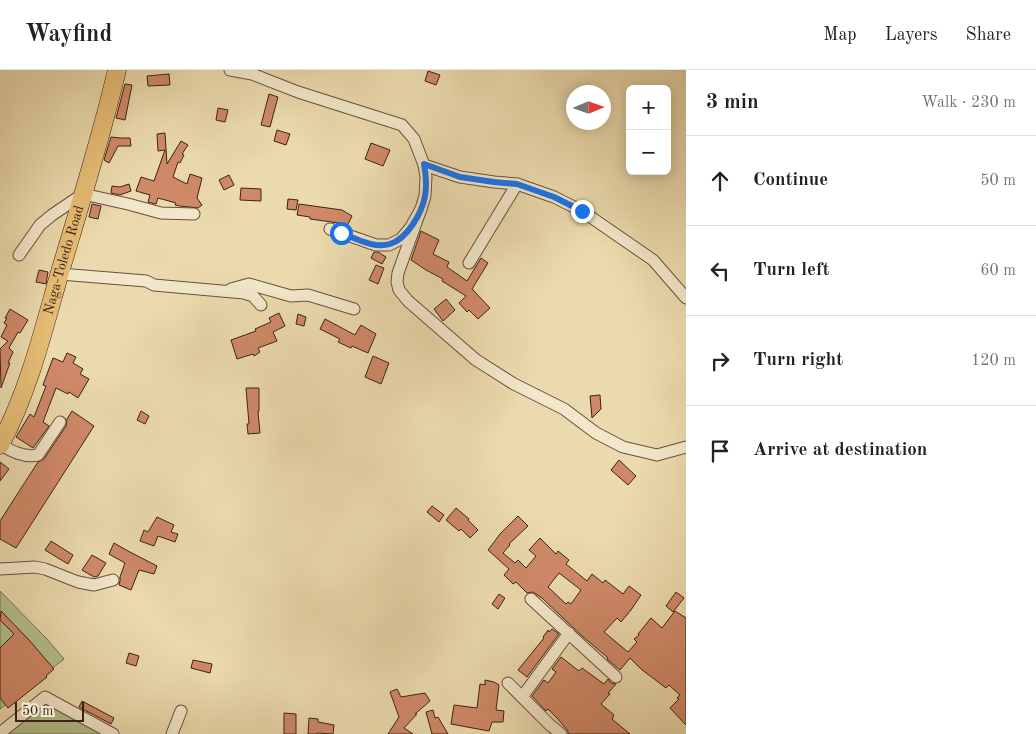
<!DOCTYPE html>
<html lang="en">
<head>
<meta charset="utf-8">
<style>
  body { margin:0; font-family:"Old Standard TT",serif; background:#f6f6f6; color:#222 }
  .controls { position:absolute; right:15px; top:15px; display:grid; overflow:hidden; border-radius:8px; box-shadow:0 2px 12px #0003 }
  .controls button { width:45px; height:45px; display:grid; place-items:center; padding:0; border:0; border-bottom:1px solid #e0e0e0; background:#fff; color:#222; font:25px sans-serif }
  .compass { position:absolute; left:566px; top:15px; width:45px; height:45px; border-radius:50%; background:#fff; box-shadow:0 2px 12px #0003; rotate:88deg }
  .scale { position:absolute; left:15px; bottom:12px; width:69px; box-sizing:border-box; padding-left:5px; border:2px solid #3d2217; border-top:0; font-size:14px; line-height:18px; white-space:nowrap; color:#3d2217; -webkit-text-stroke:4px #f2e7ca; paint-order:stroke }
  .stop { position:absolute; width:15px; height:15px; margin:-11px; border:4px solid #1a73e8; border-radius:50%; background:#fff }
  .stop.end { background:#1a73e8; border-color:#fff; box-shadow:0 1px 5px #0008 }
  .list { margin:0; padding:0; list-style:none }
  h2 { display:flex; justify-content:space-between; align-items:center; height:65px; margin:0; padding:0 20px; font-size:21px }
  h2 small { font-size:16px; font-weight:400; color:#767676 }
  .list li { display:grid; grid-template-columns:32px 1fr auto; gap:15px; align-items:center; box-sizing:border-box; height:90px; padding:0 20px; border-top:1px solid #e0e0e0 }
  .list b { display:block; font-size:19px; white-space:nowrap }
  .list em { font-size:16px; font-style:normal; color:#767676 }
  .icon { flex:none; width:28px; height:28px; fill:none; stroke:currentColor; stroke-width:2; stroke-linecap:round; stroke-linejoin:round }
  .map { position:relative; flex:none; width:686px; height:664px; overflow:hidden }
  header { display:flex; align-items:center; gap:30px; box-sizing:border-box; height:70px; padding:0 25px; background:#fff; border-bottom:1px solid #e0e0e0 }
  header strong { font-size:24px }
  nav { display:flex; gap:28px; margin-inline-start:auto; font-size:18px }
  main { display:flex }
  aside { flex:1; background:#fff }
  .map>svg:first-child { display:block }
  .green { fill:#b3c18d; stroke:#787252 }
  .building { fill:#cf8968; stroke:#3d2217; fill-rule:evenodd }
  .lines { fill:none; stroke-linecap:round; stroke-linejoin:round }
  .minor-casing { stroke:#68503c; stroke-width:13 }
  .highway-casing { stroke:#3d2217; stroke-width:19 }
  .minor { stroke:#f2e7ca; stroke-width:11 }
  .highway { stroke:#e6bd76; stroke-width:18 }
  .route { stroke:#1a73e8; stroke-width:6 }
  .labels { text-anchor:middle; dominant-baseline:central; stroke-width:4; stroke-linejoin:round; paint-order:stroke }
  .street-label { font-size:14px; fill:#3d2217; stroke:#f2e7ca }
</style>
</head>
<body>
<header>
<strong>Wayfind</strong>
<nav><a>Map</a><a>Layers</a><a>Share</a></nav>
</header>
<main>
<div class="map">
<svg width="686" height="664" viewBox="0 0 686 664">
  <rect width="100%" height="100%" fill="#ebdaad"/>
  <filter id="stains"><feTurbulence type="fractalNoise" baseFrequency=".004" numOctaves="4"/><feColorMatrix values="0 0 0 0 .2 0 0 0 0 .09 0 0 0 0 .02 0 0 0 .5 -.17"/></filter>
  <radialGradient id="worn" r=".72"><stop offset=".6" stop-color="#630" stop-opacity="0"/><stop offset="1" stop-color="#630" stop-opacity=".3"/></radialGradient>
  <g class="green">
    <path d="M0,521L46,568L64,589L0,639Z"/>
    <path d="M45,627L113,664H0Z"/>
  </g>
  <g class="building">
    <path d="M428,1L440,5L436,15L425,11Z"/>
    <path d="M169,4L170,15L148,16L147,6Z"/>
    <path d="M125,14L132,15L125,50L116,48Z"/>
    <path d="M269,24L278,27L270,57L261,55Z"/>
    <path d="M218,38L228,40L225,52L216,50Z"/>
    <path d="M277,60L290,64L286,75L274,71Z"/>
    <path d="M165,63L167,94L181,71L188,75L182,84L184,85L180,93L178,92L173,107L187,114L190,104L202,108L197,128L202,135L198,138L180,136L175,135L176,133L158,128L156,134L148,132L150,125L136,121L141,107L154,111L165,80L158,81L157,64Z"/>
    <path d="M111,67L120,68H130L131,76H118L109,93L104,90Z"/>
    <path d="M371,73L390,80L383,96L365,89Z"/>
    <path d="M229,105L234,115L224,120L219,110Z"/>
    <path d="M129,114L131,121L120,125L111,123L112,116L120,117Z"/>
    <path d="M241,118L261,119V131L240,130Z"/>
    <path d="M288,129L298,130L296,140L287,139Z"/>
    <path d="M92,134L101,136L98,149L89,147Z"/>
    <path d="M299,134L342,140L352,146L347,156L339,153L310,149V147L297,145Z"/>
    <path d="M421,161L439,170L433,184L449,192L447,197L467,211L481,188L488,193L472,219L490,238L478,249L469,240L467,242L459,233L466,226L442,211L443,209L426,200L411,190Z"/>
    <path d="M374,182H378L386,187L382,194L371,188Z"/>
    <path d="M376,195L384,198L378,214L369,210Z"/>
    <path d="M39,200L48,202L46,214L36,212Z"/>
    <path d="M446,229L455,240L443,251L434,239Z"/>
    <path d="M10,239L28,250L20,263L18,262L9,278L13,282L8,293H10L1,318L0,279L8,271L1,267L7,255L4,253L7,248H5Z"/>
    <path d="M279,243L285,256L273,262L277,271L258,278L260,282L254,286L253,284L237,289L231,270L256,261L255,259L271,252L269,248Z"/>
    <path d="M298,244L306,247L304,256L296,254Z"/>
    <path d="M325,249L355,265L361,255L376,264L368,283L352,276L351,278L338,272L340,269L320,259Z"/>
    <path d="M67,283L76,287L73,293L83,299L80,304L89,309L78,328L69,322L68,324L56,318L43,352L49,356L33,378L16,367L30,344L34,347L46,316L43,315L53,288L63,292Z"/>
    <path d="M373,286L389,293L381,314L365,307Z"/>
    <path d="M246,318H259V341H258L260,363L248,364L247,354H249Z"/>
    <path d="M600,325L601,339L592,348L590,326Z"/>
    <path d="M72,341L94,356L16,478L0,469V451L38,392L44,389L66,356L67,349Z"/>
    <path d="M141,341L149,346L145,354L137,350Z"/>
    <path d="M619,390L636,406L628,415L611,400Z"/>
    <path d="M0,392L9,399L0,411Z"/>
    <path d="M432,436L444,445L439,452L427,442Z"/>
    <path d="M456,438L469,449L468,450L478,460L470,468L461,459L459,461L446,450Z"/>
    <path d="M518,446L528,456L509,474L510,475L503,483L515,493L518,490L526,498L536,486L529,480L540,468L556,484L558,481L569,490L566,494L587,511L592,504L603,513L605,510L623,524L629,516L641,525L631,540L621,552L617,548L604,562L628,582L637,572L634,569L639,565L638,564L651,548L662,558L675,541L686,548V655L670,638L679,629L677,628L680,625L669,615L666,618L641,599L630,588L620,600L607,589L608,588L581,565L542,528L533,522L527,523L516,512L513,514L504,505L509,499L488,480L500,464ZM559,503L581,520L571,534L568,532L566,534L548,517Z"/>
    <path d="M157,447L174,455L171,462L178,464L175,472L158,466L154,476L140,471L144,460L148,462Z"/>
    <path d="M51,471L73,485L68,494L45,480Z"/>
    <path d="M114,473L128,481L157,496L154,504L139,500L131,520L119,515L120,511V507L125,493L109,484Z"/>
    <path d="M92,485L106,493L98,506L94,507L82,500Z"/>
    <path d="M676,522L684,528L673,542L666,536Z"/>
    <path d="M499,524L505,528L498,539L492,534Z"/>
    <path d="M1,541L29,570L54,599L46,606L47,607L8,638L0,628V578L14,564L0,550Z"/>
    <path d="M552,559L559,564L527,607L518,600L544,568L543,567L548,560L549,562Z"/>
    <path d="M129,583L139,586L136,596L126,593Z"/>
    <path d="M561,587L579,601L582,598L604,614L608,609L611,613L616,614L608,623L610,624L601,634L614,645L612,649L630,664H568V661L557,648L548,639L546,641L532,626L544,610L548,613L556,602L552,599Z"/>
    <path d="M193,590L212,594L210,603L191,598Z"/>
    <path d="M485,610L494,612L499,615L496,640L504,641L503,652H492L489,661L451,654L454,635L477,638L480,614L485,615Z"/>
    <path d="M397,619L401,627L425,623L430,631L415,644H417L404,658L413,664H388L399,647L390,622Z"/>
    <path d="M82,631L114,648L111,654L79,637Z"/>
    <path d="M433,640L435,648L438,647L448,664H432L426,642Z"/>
    <path d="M284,643L296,644V664H284Z"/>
    <path d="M309,648L318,649V652L334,655L333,664L317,663V664H308Z"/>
  </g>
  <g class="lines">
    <defs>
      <g id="minor">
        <path d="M230,0L252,4L298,22L402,55L414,69L424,95L426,107L425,126L421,139L411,157L401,169L389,175H376L330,159"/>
        <path d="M424,95L460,107L494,112L517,114L554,127L582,141L653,190L686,228"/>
        <path d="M421,139L398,203L397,212L399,220L408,231L476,290L514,314L564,339L596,363L623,377L657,385L686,377"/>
        <path d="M19,185L40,155L52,145L83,124L128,134L161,143L194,144"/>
        <path d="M469,193L517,114"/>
        <path d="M60,204L146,211L154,215L244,223L253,226L261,235"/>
        <path d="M231,219L249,214L291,226L308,225L354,239"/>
        <path d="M0,374C11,381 24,388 38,385L60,352"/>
        <path d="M0,499L35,497L45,499L78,512L94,515L113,510"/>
        <path d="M531,529L616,607"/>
        <path d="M508,613L550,655L561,664"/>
        <path d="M522,627L569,563"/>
        <path d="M0,663L45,627L113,664"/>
        <path d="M172,664L181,641"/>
      </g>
      <g id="highway">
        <path id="s1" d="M0,375C29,320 43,261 60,202C80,135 101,68 117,0"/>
      </g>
    </defs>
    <use href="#minor" class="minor-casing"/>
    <use href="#highway" class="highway-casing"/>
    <use href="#minor" class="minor"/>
    <use href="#highway" class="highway"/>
  </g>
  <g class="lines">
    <path class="route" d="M341,163C355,168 374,179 390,174C407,169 422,143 425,126C427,115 426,105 424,94L460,107L494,112L517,114L554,127L582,141"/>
  </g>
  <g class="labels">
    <g class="street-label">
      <text stroke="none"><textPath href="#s1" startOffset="196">Naga-Toledo Road</textPath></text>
    </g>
  </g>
  <rect width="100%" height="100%" filter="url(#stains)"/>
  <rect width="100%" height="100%" fill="url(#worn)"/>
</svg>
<div class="controls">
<button>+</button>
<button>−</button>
</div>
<svg class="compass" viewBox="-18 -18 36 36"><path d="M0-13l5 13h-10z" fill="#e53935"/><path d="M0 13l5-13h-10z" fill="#767676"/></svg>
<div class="scale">50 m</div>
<div class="stop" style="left:341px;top:163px"></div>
<div class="stop end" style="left:582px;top:141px"></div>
</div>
<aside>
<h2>3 min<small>Walk · 230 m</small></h2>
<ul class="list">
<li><svg class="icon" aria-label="ahead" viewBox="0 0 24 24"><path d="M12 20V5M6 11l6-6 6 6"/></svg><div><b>Continue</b></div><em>50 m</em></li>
<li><svg class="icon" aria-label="left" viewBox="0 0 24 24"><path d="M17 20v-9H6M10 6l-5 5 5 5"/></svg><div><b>Turn left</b></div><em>60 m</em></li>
<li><svg class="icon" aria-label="right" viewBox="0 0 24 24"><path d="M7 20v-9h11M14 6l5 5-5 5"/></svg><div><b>Turn right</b></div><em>120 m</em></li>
<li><svg class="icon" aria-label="arrive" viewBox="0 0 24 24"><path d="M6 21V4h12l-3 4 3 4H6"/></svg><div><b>Arrive at destination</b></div></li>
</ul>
</aside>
</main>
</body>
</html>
